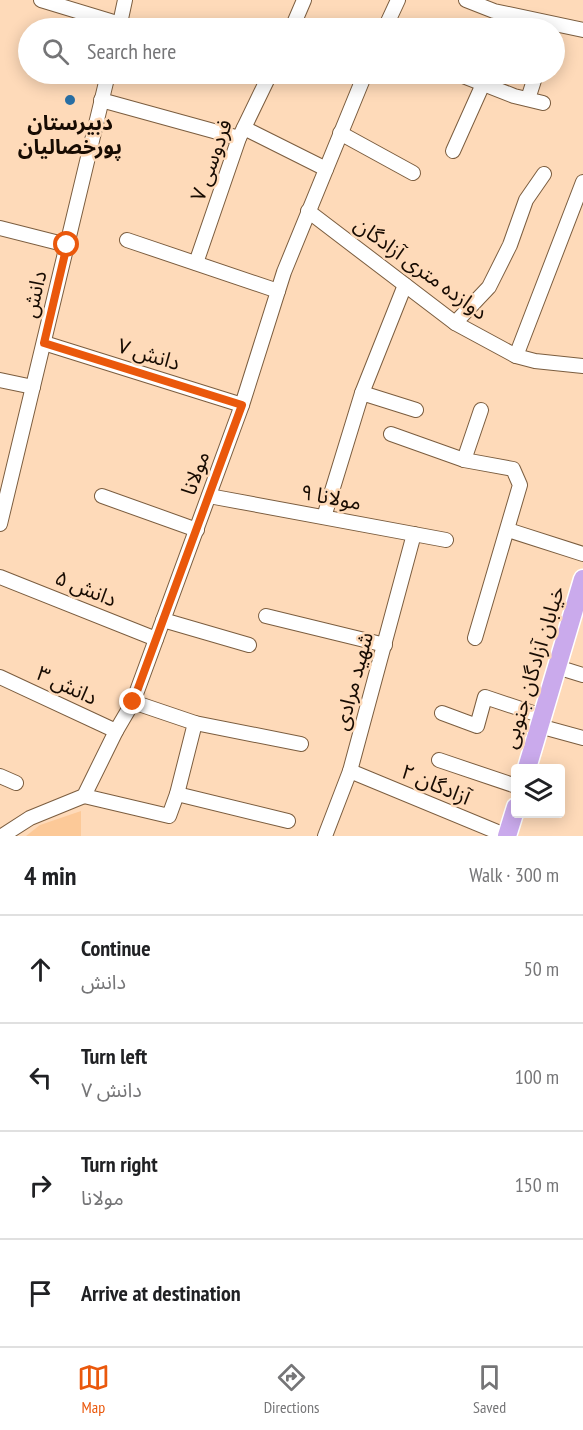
<!DOCTYPE html>
<html lang="en">
<head>
<meta charset="utf-8">
<style>
  body { margin:0; font-family:"PT Sans Narrow","Noto Sans Arabic",sans-serif; background:#f2f2f2; color:#202124 }
  .controls { position:absolute; right:18px; bottom:18px; display:grid; overflow:hidden; border-radius:6px; box-shadow:0 3px 15px #0003 }
  .controls button { width:54px; height:54px; display:grid; place-items:center; padding:0; border:0; border-bottom:2px solid #e0e0e0; background:#fff; color:#202124; font:30px sans-serif }
  .stop { position:absolute; width:18px; height:18px; margin:-14px; border:4px solid #ea580c; border-radius:50%; background:#fff }
  .stop.end { background:#ea580c; border-color:#fff; box-shadow:0 2px 6px #0008 }
  .list { margin:0; padding:0; list-style:none }
  h2 { display:flex; justify-content:space-between; align-items:center; height:78px; margin:0; padding:0 24px; font-size:26px }
  h2 small { font-size:20px; font-weight:400; color:#757577 }
  .list li { display:grid; grid-template-columns:39px 1fr auto; gap:18px; align-items:center; box-sizing:border-box; height:108px; padding:0 24px; border-top:2px solid #e0e0e0 }
  .list b { display:block; font-size:22px; white-space:nowrap }
  .list p { margin:0; font-size:20px; white-space:nowrap; color:#757577 }
  .list em { font-size:20px; font-style:normal; color:#757577 }
  .icon { flex:none; width:33px; height:33px; fill:none; stroke:currentColor; stroke-width:2; stroke-linecap:round; stroke-linejoin:round }
  .map { position:relative; flex:none; width:583px; height:836px; overflow:hidden }
  .search { position:absolute; background:#fff; box-shadow:0 3px 15px #0003; left:18px; right:18px; top:18px; height:66px; display:flex; align-items:center; gap:15px; box-sizing:border-box; padding:0 21px; border-radius:33px; color:#757577; font-size:22px }
  .sheet { height:510px; background:#fff }
  nav { display:flex; justify-content:space-around; align-items:center; box-sizing:border-box; height:84px; border-top:2px solid #e0e0e0; background:#fff; font-size:16px; color:#757577 }
  nav a { display:grid; justify-items:center; gap:3px }
  nav .on { color:#ea580c }
  .map>svg:first-child { display:block }
  .green { fill:#fcc998 }
  .lines { fill:none; stroke-linecap:round; stroke-linejoin:round }
  .minor-casing { stroke:#7b5d3f; stroke-width:16 }
  .major-casing { stroke:#fff; stroke-width:21 }
  .minor { stroke:#fff; stroke-width:14 }
  .major { stroke:#caaaec; stroke-width:18 }
  .route { stroke:#ea580c; stroke-width:8 }
  .poi-dot { fill:#296fa4; stroke:#fedab9; stroke-width:2 }
  .labels { text-anchor:middle; dominant-baseline:central; stroke-width:5; stroke-linejoin:round; paint-order:stroke }
  .poi-label { font-size:21px; font-weight:bold; fill:#170b02; stroke:#fedab9 }
  .street-label { font-size:21px; fill:#170b02; stroke:#fedab9 }
</style>
</head>
<body>
<div class="map">
<svg width="583" height="836" viewBox="0 0 583 836">
  <rect width="100%" height="100%" fill="#fedab9"/>
  <path class="green" d="M81,811V836H26L40,825Z"/>
  <g class="lines">
    <defs>
      <g id="minor">
        <path d="M41,0L120,24"/>
        <path d="M466,0L494,11L583,30"/>
        <path d="M119,28L125,0"/>
        <path d="M292,28L304,0"/>
        <path d="M385,28L398,0"/>
        <path d="M458,74L514,96L543,103"/>
        <path d="M528,99L536,74"/>
        <path d="M101,100L239,138"/>
        <path d="M244,128L326,169"/>
        <path d="M340,133L413,173"/>
        <path d="M453,151L483,84"/>
        <path d="M308,211L455,323L516,356L535,361L583,366"/>
        <path d="M0,228L67,245"/>
        <path d="M127,240L278,291"/>
        <path d="M196,263L239,138L270,74"/>
        <path d="M455,323L489,287L510,245L526,200L544,174"/>
        <path d="M44,343L242,405"/>
        <path d="M516,356L583,182"/>
        <path d="M0,380L33,387"/>
        <path d="M362,393L405,285"/>
        <path d="M391,434L464,460L513,469L520,485L475,638"/>
        <path d="M464,460L481,410"/>
        <path d="M102,496L197,530"/>
        <path d="M209,496L446,540"/>
        <path d="M324,517L362,393L416,410"/>
        <path d="M0,524L108,74"/>
        <path d="M508,530L583,554"/>
        <path d="M0,577L156,639"/>
        <path d="M266,616L385,645"/>
        <path d="M163,620L249,645"/>
        <path d="M557,667L583,675"/>
        <path d="M0,677L116,731"/>
        <path d="M442,713L477,726L485,697L542,716"/>
        <path d="M195,723L301,744"/>
        <path d="M539,726L583,738"/>
        <path d="M439,760L516,786"/>
        <path d="M350,771L507,836"/>
        <path d="M0,776L16,783"/>
        <path d="M177,794L288,821"/>
        <path d="M84,796L169,816L177,794L195,723L133,702"/>
        <path d="M2,836L30,818L84,796L116,731L133,702L242,405L284,272L365,74"/>
        <path d="M325,836L350,771L414,534"/>
      </g>
      <g id="major">
        <path d="M527,768L583,579"/>
        <path d="M507,836L516,807"/>
      </g>
    </defs>
    <use href="#minor" class="minor-casing"/>
    <use href="#major" class="major-casing"/>
    <use href="#minor" class="minor"/>
    <use href="#major" class="major"/>
  </g>
  <g class="lines">
    <path class="route" d="M67,245L44,343L242,405L133,702"/>
  </g>
  <circle class="poi-dot" cx="70" cy="100" r="6"/>
  <g class="labels">
    <g class="poi-label">
      <text x="70" y="122">دبیرستان<tspan x="70" dy="24">پورخصالیان</tspan></text>
    </g>
    <g class="street-label">
      <text transform="translate(211 160) rotate(-70)">فردوسی ۷</text>
      <text transform="translate(421 268) rotate(36)">دوازده متری آزادگان</text>
      <text transform="translate(34 294) rotate(-77)">دانش</text>
      <text transform="translate(149 354) rotate(17)">دانش ۷</text>
      <text transform="translate(195 473) rotate(-70)">مولانا</text>
      <text transform="translate(331 497) rotate(11)">مولانا ۹</text>
      <text transform="translate(86 588) rotate(22)">دانش ۵</text>
      <text transform="translate(533 667) rotate(-73)">خیابان آزادگان جنوبی</text>
      <text transform="translate(353 681) rotate(-75)">شهید مرادی</text>
      <text transform="translate(67 685) rotate(25)">دانش ۳</text>
      <text transform="translate(436 784) rotate(23)">آزادگان ۲</text>
    </g>
  </g>
</svg>
<div class="controls">
<button><svg class="icon" aria-label="layers" viewBox="0 0 24 24"><path d="M12 4l9 5-9 5-9-5zM3 14l9 5 9-5"/></svg></button>
</div>
<div class="stop" style="left:67px;top:245px"></div>
<div class="stop end" style="left:133px;top:702px"></div>
<div class="search"><svg class="icon" aria-label="search" viewBox="0 0 24 24"><circle cx="10" cy="10" r="6"/><path d="M15 15l6 6"/></svg>Search here</div>
</div>
<section class="sheet">
<h2>4 min<small>Walk · 300 m</small></h2>
<ul class="list">
<li><svg class="icon" aria-label="ahead" viewBox="0 0 24 24"><path d="M12 20V5M6 11l6-6 6 6"/></svg><div><b>Continue</b><p>دانش</p></div><em>50 m</em></li>
<li><svg class="icon" aria-label="left" viewBox="0 0 24 24"><path d="M17 20v-9H6M10 6l-5 5 5 5"/></svg><div><b>Turn left</b><p>دانش ۷</p></div><em>100 m</em></li>
<li><svg class="icon" aria-label="right" viewBox="0 0 24 24"><path d="M7 20v-9h11M14 6l5 5-5 5"/></svg><div><b>Turn right</b><p>مولانا</p></div><em>150 m</em></li>
<li><svg class="icon" aria-label="arrive" viewBox="0 0 24 24"><path d="M6 21V4h12l-3 4 3 4H6"/></svg><div><b>Arrive at destination</b></div></li>
</ul>
</section>
<nav>
<a class="on"><svg class="icon" aria-label="map" viewBox="0 0 24 24"><path d="M3 6l6-2 6 2 6-2v14l-6 2-6-2-6 2zM9 4v14M15 6v14"/></svg>Map</a>
<a><svg class="icon" aria-label="directions" viewBox="0 0 24 24"><path d="M12 3l9 9-9 9-9-9zM9 14v-3h6M13 9l2 2-2 2"/></svg>Directions</a>
<a><svg class="icon" aria-label="saved" viewBox="0 0 24 24"><path d="M7 4h10v16l-5-4-5 4z"/></svg>Saved</a>
</nav>
</body>
</html>
